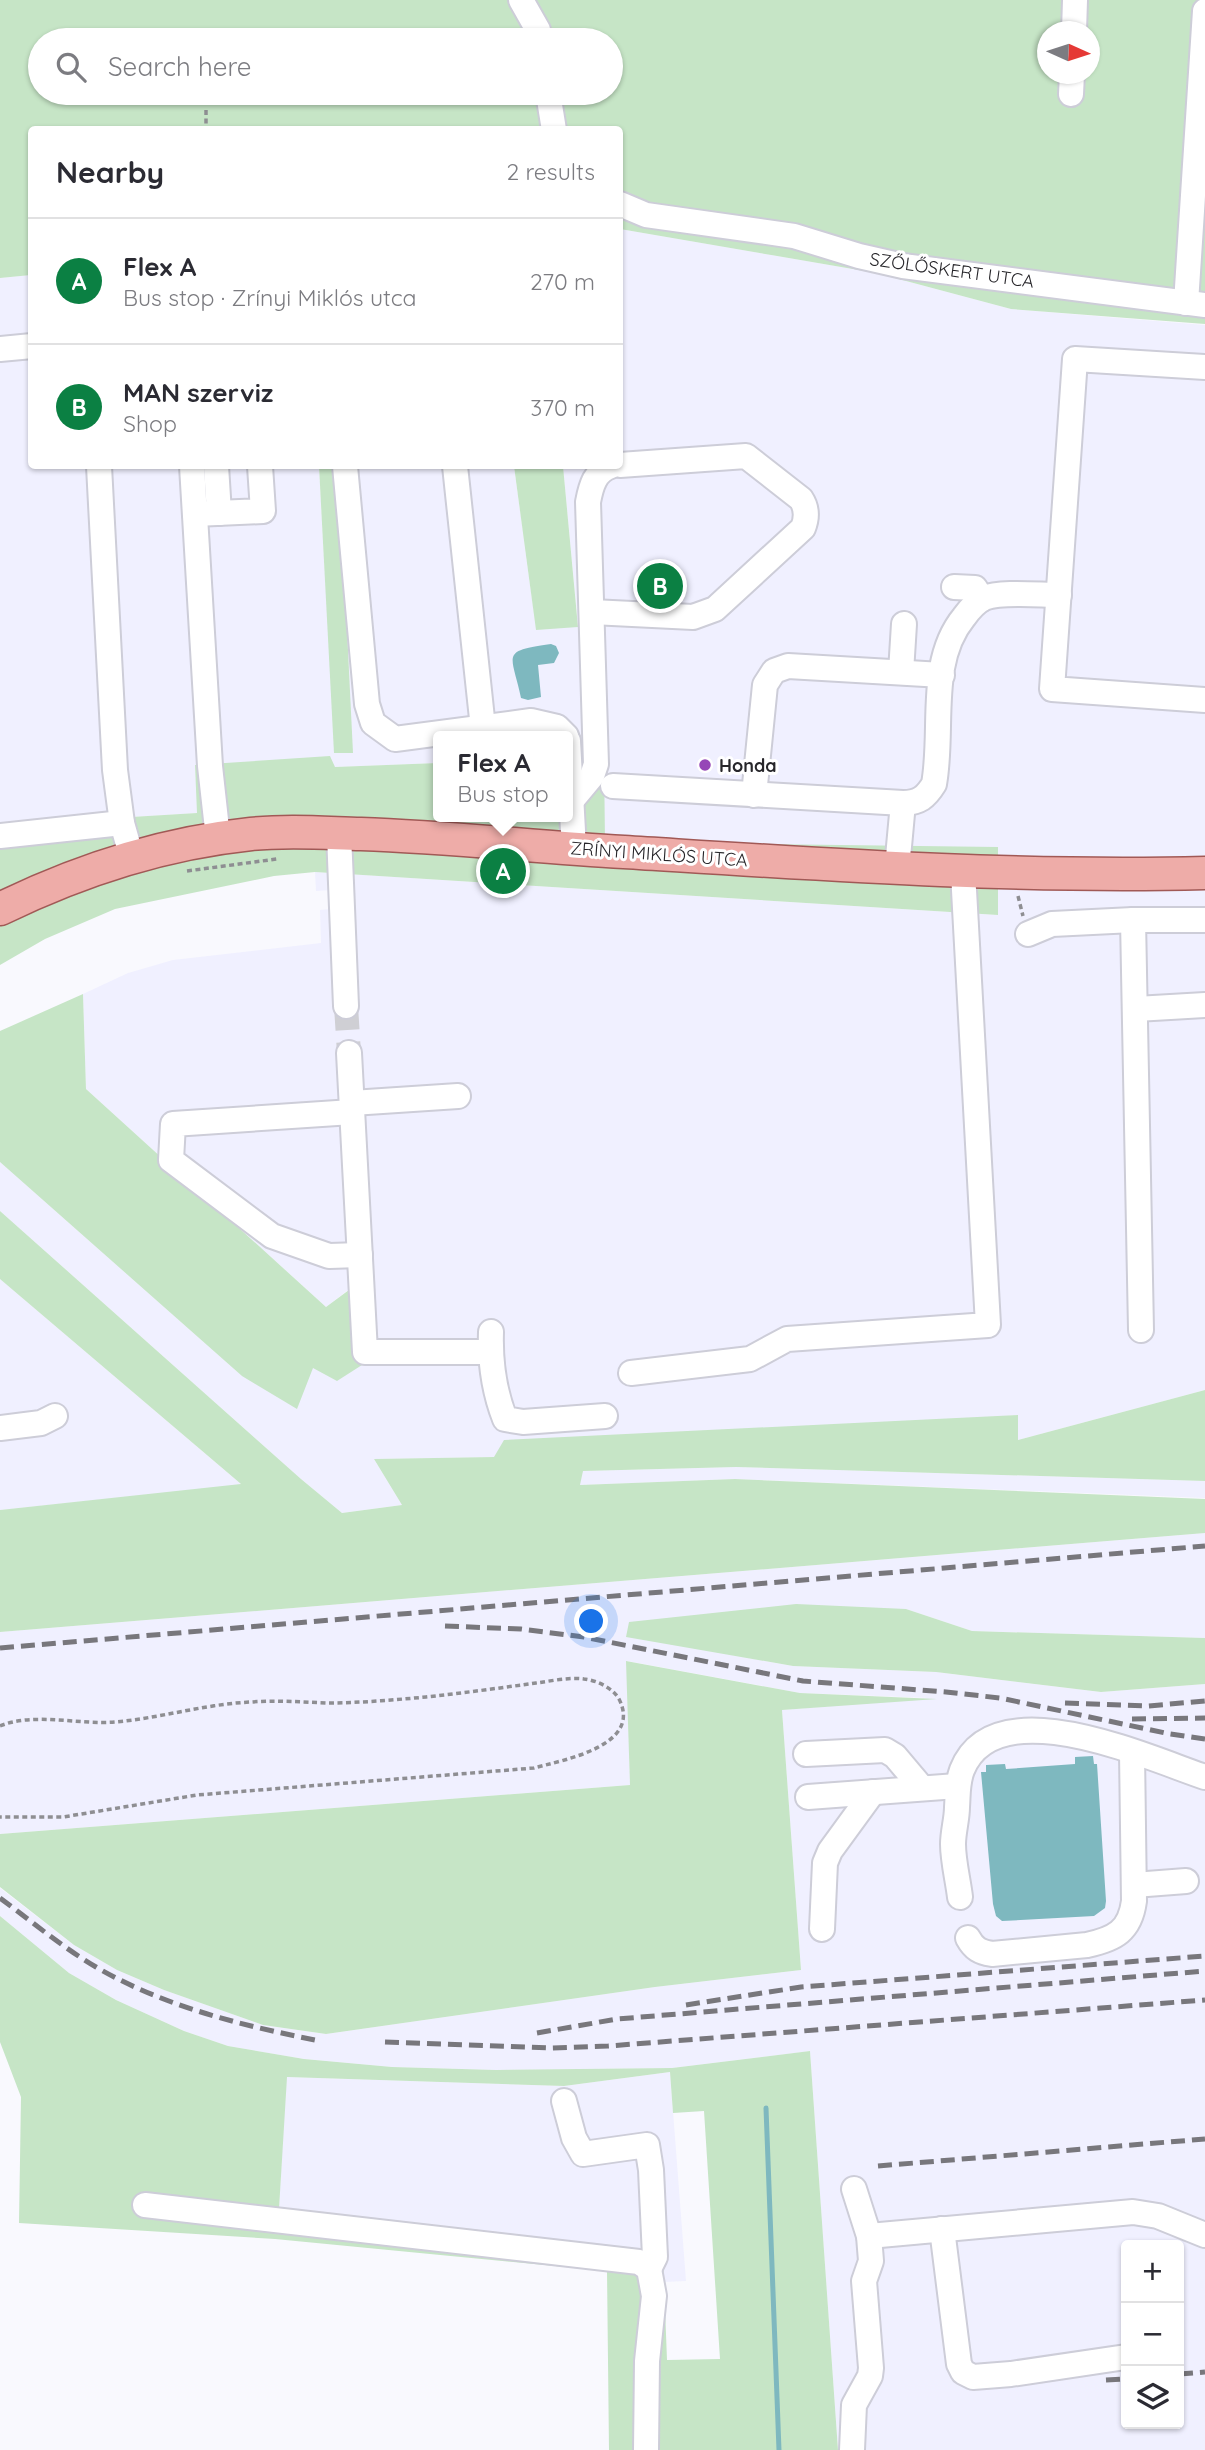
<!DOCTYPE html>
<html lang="en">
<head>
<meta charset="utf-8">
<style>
  body { margin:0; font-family:Quicksand,sans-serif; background:#f7f7f7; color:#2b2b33 }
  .controls { position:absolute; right:21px; bottom:21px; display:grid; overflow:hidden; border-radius:7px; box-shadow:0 2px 5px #0004 }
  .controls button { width:63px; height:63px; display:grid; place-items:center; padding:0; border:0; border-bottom:2px solid #e1e1e2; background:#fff; color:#2b2b33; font:35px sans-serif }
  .compass { position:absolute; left:1037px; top:21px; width:63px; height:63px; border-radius:50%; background:#fff; box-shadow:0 2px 5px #0004; rotate:93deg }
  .you { position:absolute; left:592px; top:1622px; width:24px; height:24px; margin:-18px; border:5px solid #fff; border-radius:50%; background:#1a73e8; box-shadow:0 0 0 10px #1a73e833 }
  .badge { display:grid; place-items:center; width:46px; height:46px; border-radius:50%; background:#0b8043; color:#fff; font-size:23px; font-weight:700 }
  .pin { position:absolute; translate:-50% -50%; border:4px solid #fff; box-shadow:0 2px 7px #0006 }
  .popup { position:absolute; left:433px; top:731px; width:140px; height:91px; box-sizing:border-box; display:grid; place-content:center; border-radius:7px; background:#fff; filter:drop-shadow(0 2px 5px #0005); font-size:23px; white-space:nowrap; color:#7c7c81 }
  .popup b { font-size:26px; color:#2b2b33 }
  .popup::after { content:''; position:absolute; left:50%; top:100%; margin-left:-14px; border:14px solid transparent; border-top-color:#fff }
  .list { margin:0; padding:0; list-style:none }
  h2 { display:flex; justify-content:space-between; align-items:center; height:91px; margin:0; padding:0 28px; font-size:30px }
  h2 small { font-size:23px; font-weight:400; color:#7c7c81 }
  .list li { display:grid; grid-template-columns:46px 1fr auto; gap:21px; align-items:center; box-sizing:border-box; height:126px; padding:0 28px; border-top:2px solid #e1e1e2 }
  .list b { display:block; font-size:26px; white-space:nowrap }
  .list p { margin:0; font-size:23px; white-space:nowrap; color:#7c7c81 }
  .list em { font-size:23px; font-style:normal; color:#7c7c81 }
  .icon { flex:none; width:38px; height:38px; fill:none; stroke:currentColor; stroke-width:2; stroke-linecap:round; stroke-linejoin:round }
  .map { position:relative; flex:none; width:1205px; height:2450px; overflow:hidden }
  .search { position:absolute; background:#fff; box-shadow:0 2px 5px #0004; left:28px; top:28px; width:595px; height:77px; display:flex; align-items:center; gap:18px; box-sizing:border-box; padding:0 24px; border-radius:38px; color:#7c7c81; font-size:26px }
  .panel { position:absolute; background:#fff; box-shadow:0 2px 5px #0004; left:28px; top:126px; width:595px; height:343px; border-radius:7px }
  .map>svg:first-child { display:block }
  .built { fill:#f0f0ff; fill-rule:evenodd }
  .green { fill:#c6e5c6; fill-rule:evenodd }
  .water { fill:#7eb8bf }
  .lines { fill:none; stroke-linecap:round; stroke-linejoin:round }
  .stream { stroke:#7eb8bf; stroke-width:5 }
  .minor-tunnel { stroke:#cfcfd4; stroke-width:24; stroke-dasharray:24 12; stroke-linecap:butt }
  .minor-casing { stroke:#cdcdd8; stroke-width:28 }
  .major-casing { stroke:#a15956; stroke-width:35 }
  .path { stroke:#8e8e92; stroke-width:3.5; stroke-dasharray:5 3.5; stroke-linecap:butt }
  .minor { stroke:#fff; stroke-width:24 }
  .major { stroke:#eeaca8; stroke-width:32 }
  .rail { stroke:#78777c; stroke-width:5; stroke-dasharray:14 7; stroke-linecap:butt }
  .poi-dot { fill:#9647b7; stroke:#fff; stroke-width:2.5 }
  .labels { text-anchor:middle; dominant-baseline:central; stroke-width:6; stroke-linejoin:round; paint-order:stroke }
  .street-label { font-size:18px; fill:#27262a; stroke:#fff }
  .poi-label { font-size:18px; font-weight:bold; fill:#27262a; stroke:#fff; text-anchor:start }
</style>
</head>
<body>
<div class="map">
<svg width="1205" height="2450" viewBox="0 0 1205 2450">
  <rect width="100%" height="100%" fill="#f9f9fe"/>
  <g class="built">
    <path d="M620,229L876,273L1011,309L1205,325V1390L1018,1440L1017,1415L494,1457L374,1459L402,1505L342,1513L301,1479L0,1211V1162L242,1376L313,1368L352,1287L326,1307L86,1089L83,994L128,973L173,960L321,943L320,910L331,909L330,890L316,891L315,872L998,915V848L604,842V756L568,757V736H438V763L335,767L195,766L198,813L0,825V278L31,275L32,466H319L335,753L339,466H514L536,629L578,626L563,466H620Z"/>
    <path d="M0,1279L242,1485L0,1510Z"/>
    <path d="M736,1467L1205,1481V1498L735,1479L580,1485L582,1471Z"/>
    <path d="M1205,1533V1638L972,1631L906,1609L626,1636L793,1666L936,1672L1101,1692L1205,1684V2450H838L810,2051L672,2068L496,2070L392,2067L304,2059L228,2046L184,2031L116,2000L69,1973L0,1916V1888L74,1945L117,1970L164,1990L263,2025L326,2034L655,1987L801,1970L782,1710L928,1698L800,1693L627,1661L630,1785L0,1834V1632ZM1126,2245H1179V2424H1126Z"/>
    <path d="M670,2072L686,2281L664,2282L663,2256L279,2209L286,2077L564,2086Z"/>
  </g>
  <g class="green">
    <path d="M0,0H1205V324L1011,309L876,273L620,229V130H32L31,275L0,278ZM1048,32H1090V74H1048ZM40,40H611V93H40Z"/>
    <path d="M319,466H339L353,753H334Z"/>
    <path d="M514,466H563L578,627L536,630Z"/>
    <path d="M330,756L335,767L438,763V817H568V757L604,756L605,842L998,847V915L315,872L274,876L115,909L45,939L0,965V825L197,813L195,765Z"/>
    <path d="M83,994L86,1089L326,1307L353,1287L362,1365L337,1381L313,1368L297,1409L242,1376L0,1162V1031Z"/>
    <path d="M0,1211L301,1479L342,1513L402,1505L374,1459L494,1457L504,1440L1018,1415V1440L1205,1390V1481L736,1467L583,1471L580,1485L735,1479L1205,1499V1533L0,1632V1510L241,1484L0,1279Z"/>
    <path d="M796,1604L906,1609L972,1631L1205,1638V1684L1101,1692L936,1672L793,1666L626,1637L629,1622Z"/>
    <path d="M626,1661L800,1693L937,1699L782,1710L801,1970L655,1987L326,2034L263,2025L164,1990L117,1970L74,1945L0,1887V1834L630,1785Z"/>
    <path d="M0,1916L69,1973L116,2000L184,2031L228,2046L304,2059L392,2067L496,2070L672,2068L810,2051L838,2450H609L607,2271L275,2239L19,2223L21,2097L0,2042ZM670,2072L673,2113L704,2111L720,2359L667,2360L663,2256L279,2209L287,2077L564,2086Z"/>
  </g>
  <g class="water">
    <path d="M551,644L556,646L559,653L554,663L538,665L541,697L528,700L521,698C512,654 499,651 551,644Z"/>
    <path d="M1093,1756L1094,1764H1097L1106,1901L1105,1908L1094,1916L1002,1921L996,1916L993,1904L981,1772H986V1765L1005,1764L1006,1769L1075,1764V1757Z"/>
  </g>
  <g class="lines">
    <path class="stream" d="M766,2108L779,2450"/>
    <path class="minor-tunnel" d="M346,1006L349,1053"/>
    <defs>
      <g id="minor">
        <path d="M521,0L538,30L540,40"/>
        <path d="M1074,32L1075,0"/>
        <path d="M548,93L554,130"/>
        <path d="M1071,94L1072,74"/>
        <path d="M620,204L646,215L794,236L859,256L903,266L1205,305"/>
        <path d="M1186,303L1205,11"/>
        <path d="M0,349L32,346"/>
        <path d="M1205,367L1075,359L1052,689L1205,700"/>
        <path d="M99,466L115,770L122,823L132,858"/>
        <path d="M192,466L210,766L218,838"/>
        <path d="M216,466L219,513"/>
        <path d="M345,466L367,704L373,723L395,739L531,721L557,727L566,736"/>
        <path d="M455,466L483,728"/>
        <path d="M195,514L263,511L260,466"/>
        <path d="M954,587L975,588L982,599"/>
        <path d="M592,612L693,617L715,609L803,528C807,518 807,508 801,499L746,456L620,465"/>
        <path d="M901,672L904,624"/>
        <path d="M568,741L574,849"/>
        <path d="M613,786L903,803"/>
        <path d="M754,795L765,685L774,671L788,666L942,675"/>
        <path d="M572,800L592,776L596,764L588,502C591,486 595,471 611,466"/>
        <path d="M339,834L346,1006"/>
        <path d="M0,836L122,823"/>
        <path d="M897,868L903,803C919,803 926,797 934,784C944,729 927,662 964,617C969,610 976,602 984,598C1001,591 1039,595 1059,595"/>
        <path d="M1133,920L1141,1330"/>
        <path d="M1028,934L1052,924L1133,920H1205"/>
        <path d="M1136,1009L1205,1005"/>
        <path d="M349,1053L365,1352H490"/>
        <path d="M352,1103L458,1096"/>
        <path d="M352,1112L173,1124L171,1160L272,1236L329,1256L360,1255"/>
        <path d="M491,1332C490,1362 494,1391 505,1419L523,1422L605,1416"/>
        <path d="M631,1373L750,1359L787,1339L988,1325L963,872"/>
        <path d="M0,1428L41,1423L55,1416"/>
        <path d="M806,1754L885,1750L895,1756L922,1788"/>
        <path d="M808,1797L957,1786"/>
        <path d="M1134,1885L1186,1881"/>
        <path d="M960,1897C958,1880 953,1861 953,1844C953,1832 957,1819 957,1807C958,1794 957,1783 962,1770C995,1687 1148,1758 1205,1777"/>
        <path d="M822,1929L825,1863L830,1851L873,1792"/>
        <path d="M968,1938C974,1949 980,1952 992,1954L1087,1945C1115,1939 1130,1931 1134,1901L1132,1752"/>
        <path d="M564,2101L574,2138L583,2154L647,2145L651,2170L655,2257L649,2269"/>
        <path d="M145,2205L639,2262L649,2269L654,2296L647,2361L646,2450"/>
        <path d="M942,2229L959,2364L963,2372L973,2377L1011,2374L1126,2357"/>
        <path d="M869,2236L1133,2212L1158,2216L1205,2235"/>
        <path d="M852,2450L854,2405L870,2376L871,2368L864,2281L871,2261L869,2236L854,2189"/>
      </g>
      <path id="major" d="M0,909C78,871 164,843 251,834C287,830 325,833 361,834C449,837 536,847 624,852C817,864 1011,878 1205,873"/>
    </defs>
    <use href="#minor" class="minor-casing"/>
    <use href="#major" class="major-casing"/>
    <g class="path">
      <path d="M206,110V130"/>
      <path d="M187,871L277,859"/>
      <path d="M1018,896L1023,916"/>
      <path d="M0,1726C33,1712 79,1725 115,1722C161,1718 205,1704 251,1702C276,1700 301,1702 326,1703C359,1703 393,1700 426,1697C463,1693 500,1688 536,1683C551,1681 569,1677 584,1679C596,1680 613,1688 619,1699C643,1746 563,1760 534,1768L197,1795L63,1817H0"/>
    </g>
    <use href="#minor" class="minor"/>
    <use href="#major" class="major"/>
    <g class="rail">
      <path d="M445,1626L521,1629L584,1637L803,1681L946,1692L1000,1698L1170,1734L1205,1739"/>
      <path d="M0,1648L1205,1546"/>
      <path d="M1065,1703L1148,1706L1205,1701"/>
      <path d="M1132,1719L1205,1718"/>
      <path d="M0,1898C31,1921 62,1947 96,1967C163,2006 240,2025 315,2040"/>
      <path d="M686,2005L801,1987L1205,1956"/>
      <path d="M537,2033L617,2019L1205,1971"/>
      <path d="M385,2042L551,2048L608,2046L1205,2000"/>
      <path d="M878,2166L1205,2139"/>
      <path d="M1179,2374L1205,2372"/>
      <path d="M1106,2380L1126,2379"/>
    </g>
  </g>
  <circle class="poi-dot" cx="705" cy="765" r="7"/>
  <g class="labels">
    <g class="street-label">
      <text transform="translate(952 270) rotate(8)">SZŐLŐSKERT UTCA</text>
      <text transform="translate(659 854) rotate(4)">ZRÍNYI MIKLÓS UTCA</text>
    </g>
    <g class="poi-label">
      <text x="719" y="765">Honda</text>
    </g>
  </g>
</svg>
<div class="controls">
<button>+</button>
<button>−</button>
<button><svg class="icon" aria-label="layers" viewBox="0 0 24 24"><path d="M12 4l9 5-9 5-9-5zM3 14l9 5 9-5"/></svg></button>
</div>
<svg class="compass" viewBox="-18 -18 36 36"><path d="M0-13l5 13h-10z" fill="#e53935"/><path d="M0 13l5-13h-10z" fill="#7c7c81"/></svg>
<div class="you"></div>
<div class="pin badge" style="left:503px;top:871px">A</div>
<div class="popup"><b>Flex A</b>Bus stop</div>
<div class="pin badge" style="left:660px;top:586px">B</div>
<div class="search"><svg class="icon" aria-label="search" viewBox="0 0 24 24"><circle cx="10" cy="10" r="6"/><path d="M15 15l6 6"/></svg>Search here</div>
<section class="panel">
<h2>Nearby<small>2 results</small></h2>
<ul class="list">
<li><span class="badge">A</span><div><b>Flex A</b><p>Bus stop · Zrínyi Miklós utca</p></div><em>270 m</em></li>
<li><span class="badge">B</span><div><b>MAN szerviz</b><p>Shop</p></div><em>370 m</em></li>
</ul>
</section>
</div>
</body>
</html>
